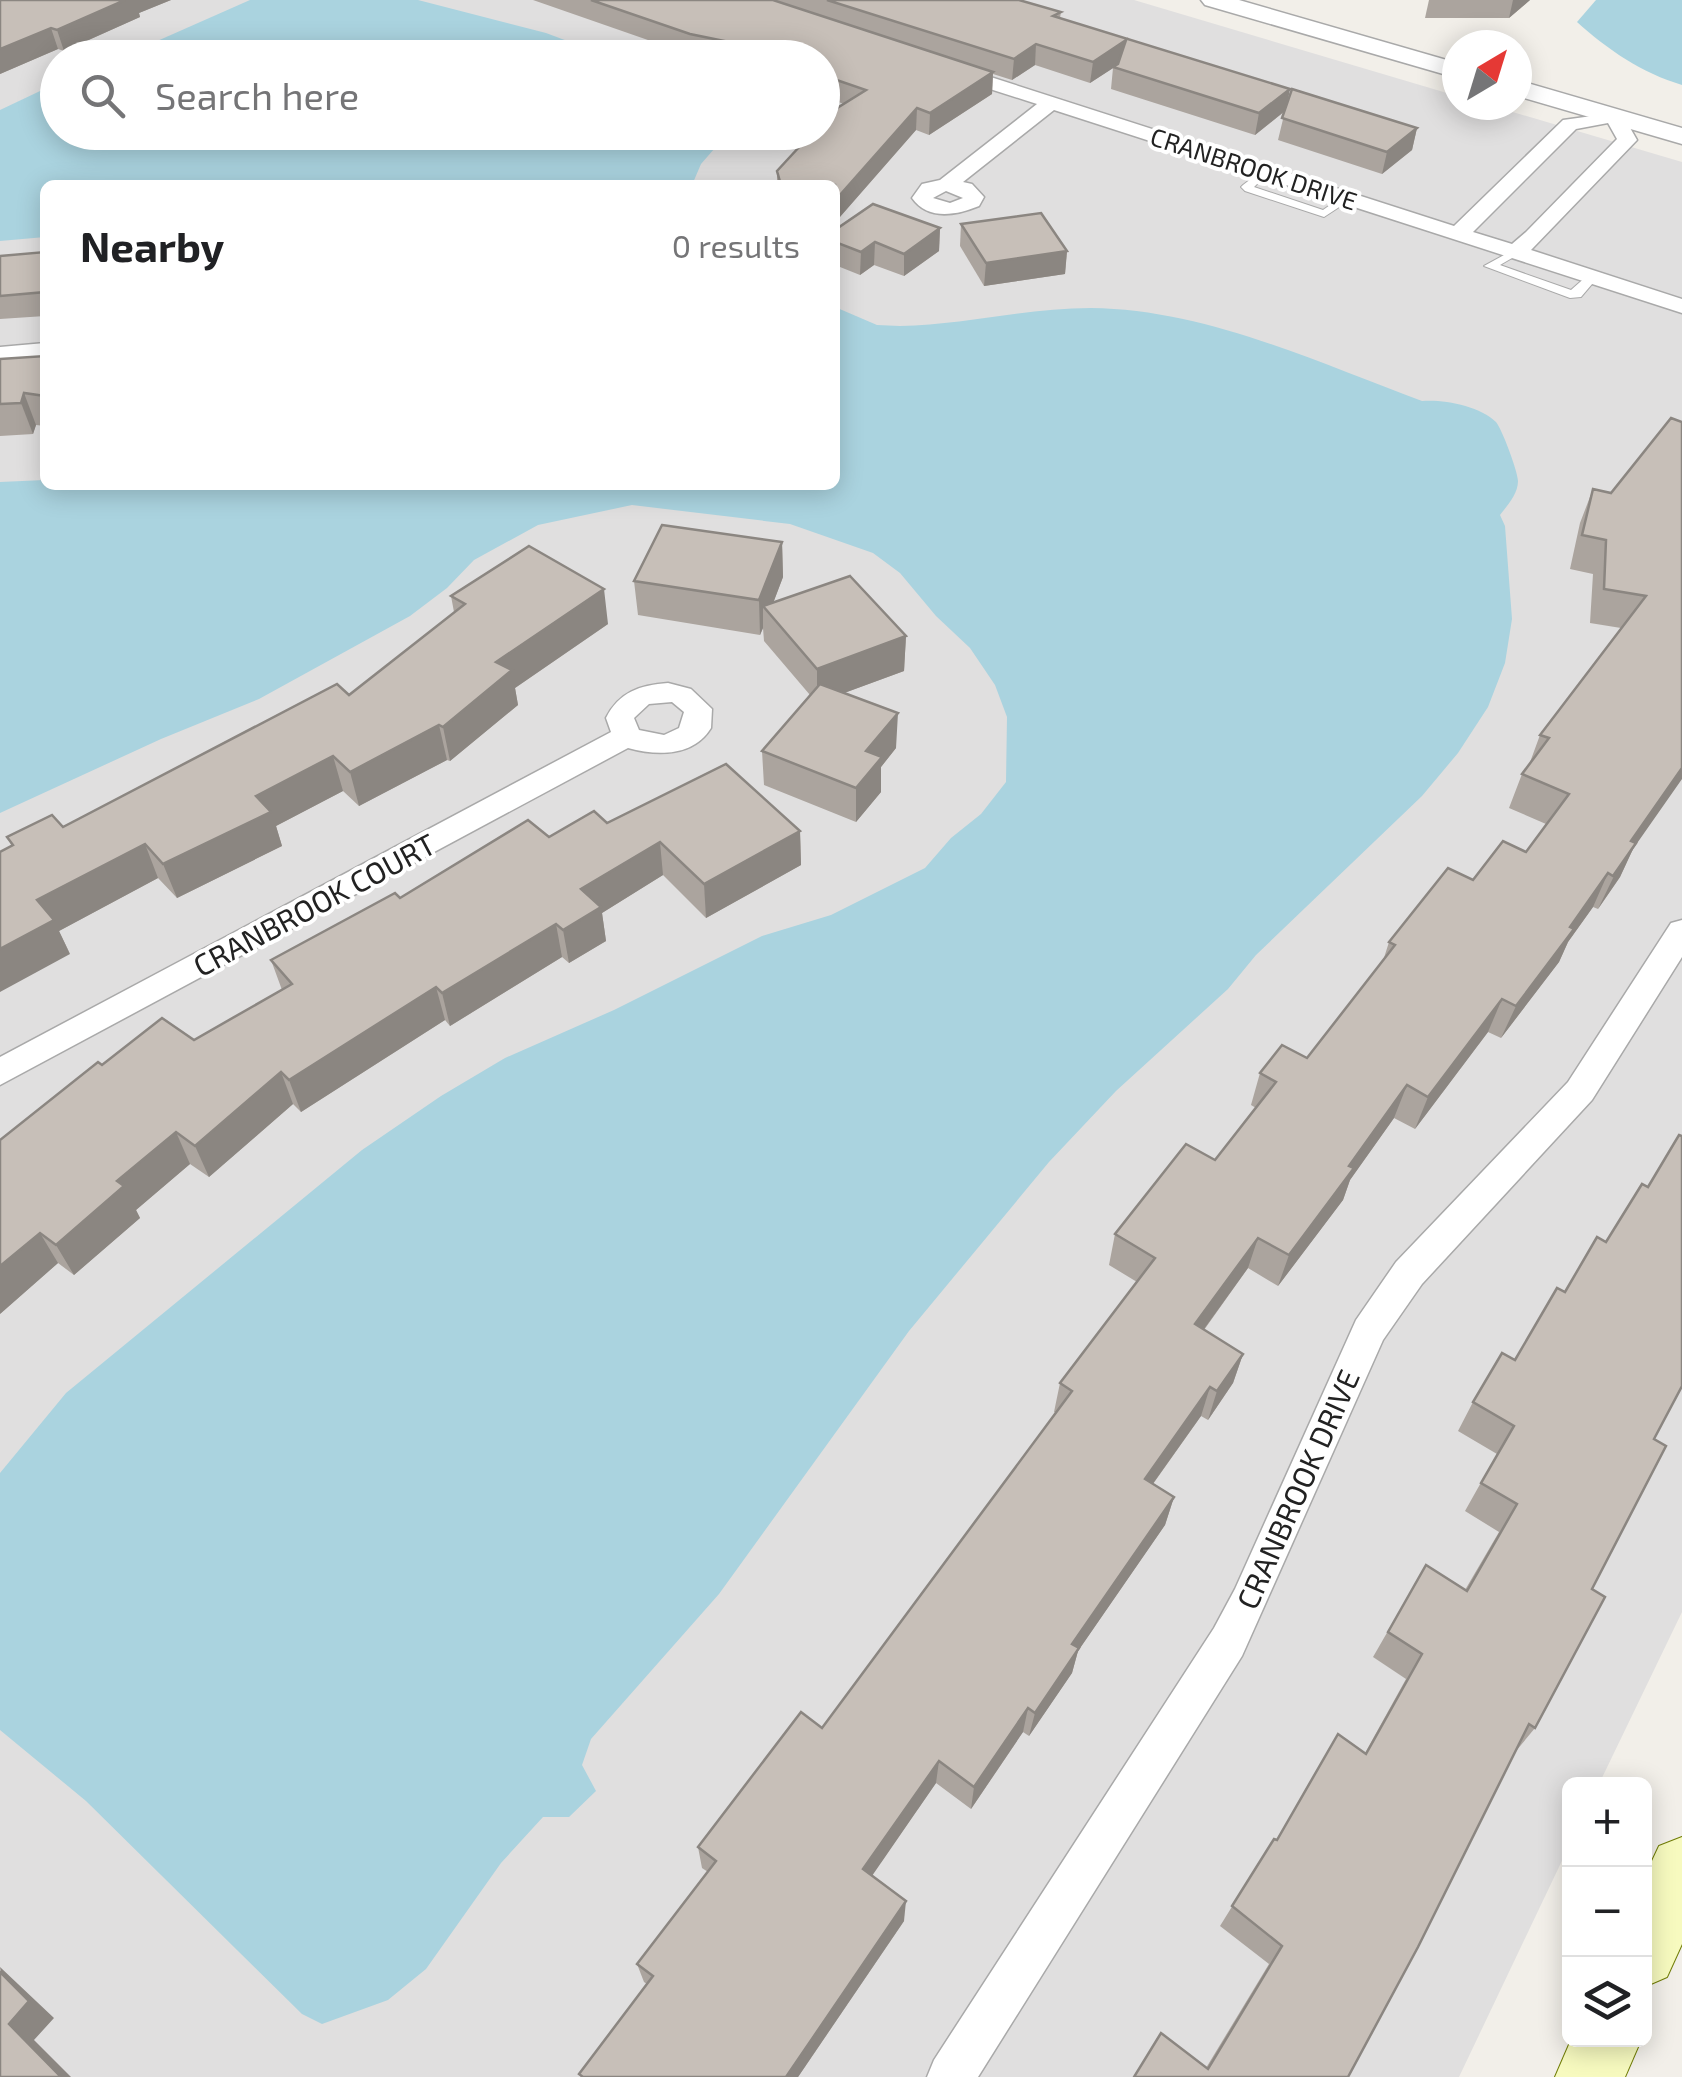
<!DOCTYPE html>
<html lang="en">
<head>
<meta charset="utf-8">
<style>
  body { margin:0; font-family:"Exo 2",sans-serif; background:#f6f6f6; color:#202124 }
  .controls { position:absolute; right:30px; bottom:30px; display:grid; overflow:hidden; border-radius:15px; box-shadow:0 5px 25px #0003 }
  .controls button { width:90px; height:90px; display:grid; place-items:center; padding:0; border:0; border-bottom:2px solid #e0e0e0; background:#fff; color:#202124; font:50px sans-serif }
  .compass { position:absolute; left:1442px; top:30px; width:90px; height:90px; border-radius:50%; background:#fff; box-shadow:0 5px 25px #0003; rotate:38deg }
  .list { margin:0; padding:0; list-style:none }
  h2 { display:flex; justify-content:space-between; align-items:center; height:130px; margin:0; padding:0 40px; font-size:42px }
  h2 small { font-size:32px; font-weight:400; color:#757577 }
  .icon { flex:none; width:55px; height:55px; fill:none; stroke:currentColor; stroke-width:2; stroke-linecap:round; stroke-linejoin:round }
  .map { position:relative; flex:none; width:1682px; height:2077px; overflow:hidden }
  .search { position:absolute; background:#fff; box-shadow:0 5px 25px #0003; left:40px; top:40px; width:800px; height:110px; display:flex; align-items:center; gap:25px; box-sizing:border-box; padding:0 35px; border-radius:55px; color:#757577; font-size:38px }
  .panel { position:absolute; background:#fff; box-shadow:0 5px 25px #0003; left:40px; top:180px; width:800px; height:310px; border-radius:15px }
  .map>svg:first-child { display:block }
  .residential { fill:#e0dfdf; fill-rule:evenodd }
  .water { fill:#aad3df }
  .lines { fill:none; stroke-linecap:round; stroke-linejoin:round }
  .service-casing { stroke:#a9a9a9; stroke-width:2 }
  .minor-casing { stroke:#a9a9a9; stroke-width:3 }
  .tertiary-casing { stroke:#a9a9a9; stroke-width:3 }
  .secondary-casing { stroke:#707d05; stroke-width:2 }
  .service { fill:#fff; fill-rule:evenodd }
  .minor { fill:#fff; fill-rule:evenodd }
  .tertiary { fill:#fff; fill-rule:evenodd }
  .secondary { fill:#f7fabf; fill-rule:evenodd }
  .wall { fill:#aba49e }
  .shaded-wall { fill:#8b8681 }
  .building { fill:#c7bfb8; stroke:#8b8681; stroke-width:2.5 }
  .labels { text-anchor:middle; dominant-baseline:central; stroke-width:8; stroke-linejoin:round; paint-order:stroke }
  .far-street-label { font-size:25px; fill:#222; stroke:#fff }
  .street-label { font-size:30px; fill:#222; stroke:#fff }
</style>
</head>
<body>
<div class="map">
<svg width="1682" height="2077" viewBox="0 0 1682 2077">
  <rect width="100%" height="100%" fill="#f2efe9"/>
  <path class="residential" d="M0,0H1134L1457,96V105H1489L1682,162V1612L1599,1784H1570L1569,1846L1459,2077H0ZM58,58H822V132H58ZM45,185H835V485H45Z"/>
  <g class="water">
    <path d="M250,0H418L546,33L610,57H121Z"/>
    <path d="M1596,0H1682V85C1642,73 1608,50 1577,22Z"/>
    <path d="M57,83L58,132L728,133L701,164L692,185H45V237L0,241V110Z"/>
    <path d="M835,307L877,325L900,326C964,325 1026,308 1091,308C1204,309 1317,362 1422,401C1443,399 1480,406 1496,422C1502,429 1518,472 1518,481C1518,494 1507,506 1500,515L1505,526L1512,619L1505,663L1488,707L1458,753L1422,796L1256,955L1228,989L1116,1091L1049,1162L909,1331L719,1594L591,1739L582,1765L596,1791L569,1817H543L501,1863L426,1969L388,2000L322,2024L302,2014L86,1801L0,1730V1473L66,1393L362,1150L441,1096L505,1058L614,1010L762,936L831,915L925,868L951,838L981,814L1006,782L1007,717L995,685L970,648L936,616L900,573L873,553L790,524L632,505L538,525L474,560L447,588L410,616L259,699L161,739L0,813V482L45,480V485L177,489L237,485H835Z"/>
  </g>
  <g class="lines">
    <defs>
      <g id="service">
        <path d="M1264,169L1269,172L1254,187L1323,210L1343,196L1353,198L1324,217L1245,191L1241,187L1243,185Z"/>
        <path d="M1515,249L1521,252L1519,254L1500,265L1571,290L1588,275L1598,277L1581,297L1570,298L1484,266Z"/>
      </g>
      <g id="minor">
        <path d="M950,64L1454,226L1563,120L1621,112L1637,140L1531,250L1682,299V313L1054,110L963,182L972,184L984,197L979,206C957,215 928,221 912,198L922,184L940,180L1037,104L943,74V66ZM1608,123L1617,139L1526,232L1512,244L1473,232L1576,129ZM946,191L963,198L950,203L933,198Z"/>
        <path d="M45,343V357L0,361V347Z"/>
        <path d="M668,683L691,689L712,709L711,728C693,757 657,756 628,748L0,1085V1057L611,732L606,718C619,692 640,685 668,683ZM672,702L684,712L679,728L664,735L639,730L634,718L649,704Z"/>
        <path d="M1682,920V957L1592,1100L1422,1284L1383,1340L1242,1656L978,2077H927L934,2060L1214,1628L1235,1589L1356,1320L1396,1262L1568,1082L1671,923Z"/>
      </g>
      <g id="tertiary">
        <path d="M1201,0H1239L1457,63V78L1205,5Z"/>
        <path d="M1517,80L1682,128V144L1517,96Z"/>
      </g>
      <g id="secondary">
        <path d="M1682,1837V1944L1667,1977L1644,1987V1878L1659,1846Z"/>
        <path d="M1571,2040H1641L1625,2077H1555Z"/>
      </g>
    </defs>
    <use href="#service" class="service-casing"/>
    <use href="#minor" class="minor-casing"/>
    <use href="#tertiary" class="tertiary-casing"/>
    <use href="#secondary" class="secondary-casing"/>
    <use href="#service" class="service"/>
    <use href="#minor" class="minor"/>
    <use href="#tertiary" class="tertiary"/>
    <use href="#secondary" class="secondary"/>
  </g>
  <g class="wall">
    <path d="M0,0H171L139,13L140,17L64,51L58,49L0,74Z"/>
    <path d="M533,0H1019L1061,12L1060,18L1286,105L1417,128L1412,150L1382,174L1278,140L1285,111L1255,135L1111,89L1113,68L1090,83L1035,65L1012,80L993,74L992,94L929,135L916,130L839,218L835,219V185H777V171L844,104L822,96V58H703L691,55Z"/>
    <path d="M1429,0H1530L1509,18H1425Z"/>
    <path d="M961,224L1067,251L1065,274L984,286L960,246Z"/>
    <path d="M940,228L939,251L904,276L874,265L860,275L835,265V230Z"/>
    <path d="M45,252V316L0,319V256Z"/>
    <path d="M45,356V426L36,425L33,434L0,436V359Z"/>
    <path d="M1671,418L1633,849L1620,877L1598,909L1593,907L1568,942L1559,962L1501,1038L1488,1032L1415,1129L1394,1118L1350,1180L1343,1200L1278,1286L1248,1268L1204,1330L1243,1354L1233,1383L1208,1420L1201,1416L1153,1484L1174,1497L1165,1525L1078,1651L1072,1673L1029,1736L1023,1732L971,1809L936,1783L872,1875L904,1921L798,2077H581L579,2074L647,1984L644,1982L637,1964L708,1872L702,1868L698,1847L822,1728L1056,1413L1054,1412L1060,1383L1137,1282L1109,1265L1115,1234L1215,1160L1256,1108L1251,1105L1260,1073L1307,1058L1383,961L1389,942L1473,880L1526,852L1546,824L1509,808L1522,774L1529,765L1540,735L1621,628L1590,623L1593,574L1570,569L1580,523L1593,489L1611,493Z"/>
    <path d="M782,542L783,577L773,603L906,636L904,671L844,693L896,748L881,767V792L856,822L764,785L762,751L810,695L764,641L763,628L760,635L638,615L634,581Z"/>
    <path d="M451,596L608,624L515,688L518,705L450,761L447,760L359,806L343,791L276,826L282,846L177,898L158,878L59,931L70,954L7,837L63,827L349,695L454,612Z"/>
    <path d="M607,823L800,831L801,865L706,918L663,875L602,913L606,941L569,963L562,957L450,1026L445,1020L301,1112L293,1104L209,1177L190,1164L136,1210L140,1218L74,1275L58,1263L0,1314L102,1065L194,1040L282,990L271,960L400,898L549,837Z"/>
    <path d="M1473,1402L1654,1439L1535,1728L1516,1751L1348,2077L1206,2068L1269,1964L1220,1926L1274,1839L1276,1840L1365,1753L1406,1679L1373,1657L1426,1565L1465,1590L1499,1532L1465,1511L1497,1454L1458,1431Z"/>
  </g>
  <g class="shaded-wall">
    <path d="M125,0H171L139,13L140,17L64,51L57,30Z"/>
    <path d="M1513,0H1530L1509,18Z"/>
    <path d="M51,28L58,49L0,74V49Z"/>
    <path d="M1126,40L1124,61L1090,83L1093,62Z"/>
    <path d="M1036,44L1035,65L1012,80L1014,59Z"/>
    <path d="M993,72L992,94L929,135L930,113Z"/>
    <path d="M1290,89L1286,110L1255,135L1259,113Z"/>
    <path d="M917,108L916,130L839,218V196Z"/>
    <path d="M1417,128L1412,150L1382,174L1387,152Z"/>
    <path d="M940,228L939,251L904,276V254Z"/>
    <path d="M875,242L874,265L860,275L861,252Z"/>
    <path d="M1067,251L1065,274L984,286L986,263Z"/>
    <path d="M24,393L36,425L33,434L21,403Z"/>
    <path d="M782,542L783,577L769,614L763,606V628L760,635L759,600Z"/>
    <path d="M604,589L608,624L515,688L518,705L450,761L443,727L496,662Z"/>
    <path d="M906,636L904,671L817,703V669Z"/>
    <path d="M898,713L896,748L881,767V792L856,822V788L866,751Z"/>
    <path d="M439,725L447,760L359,806L350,772Z"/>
    <path d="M333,756L343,791L276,826L282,846L177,898L163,864L256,796Z"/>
    <path d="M1682,768V779L1633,849L1620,877L1598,909L1631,841Z"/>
    <path d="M800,831L801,865L706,918L704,884Z"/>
    <path d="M660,842L663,875L602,913L606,941L569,963L563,930L581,889Z"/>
    <path d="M145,844L158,878L59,931L70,954L0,992V949L37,900Z"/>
    <path d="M1608,873L1593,907L1568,942L1559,962L1501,1038L1516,1006Z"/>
    <path d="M556,924L562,957L450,1026L442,993Z"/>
    <path d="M436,987L445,1020L301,1112L289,1080Z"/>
    <path d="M1502,999L1488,1032L1415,1129L1428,1097Z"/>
    <path d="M281,1072L293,1104L209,1177L195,1146Z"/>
    <path d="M1407,1085L1394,1118L1350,1180L1343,1200L1278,1286L1289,1255L1349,1166Z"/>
    <path d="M176,1132L190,1164L136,1210L140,1218L74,1275L56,1245L117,1181Z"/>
    <path d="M40,1233L58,1263L0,1314V1266Z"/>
    <path d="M1258,1238L1248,1268L1186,1354L1195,1324Z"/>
    <path d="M1243,1354L1233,1383L1208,1420L1217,1391Z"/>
    <path d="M1210,1387L1201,1416L1137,1506L1145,1479Z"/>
    <path d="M1174,1497L1165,1525L1078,1651L1072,1673L1029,1736L1035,1713L1072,1644Z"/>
    <path d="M1028,1708L1023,1732L971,1809L974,1787Z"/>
    <path d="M939,1761L936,1783L863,1889V1869Z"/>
    <path d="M906,1901L904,1921L798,2077H786Z"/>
    <path d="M0,1967L54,2018L34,2040L71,2077H61L9,2024Z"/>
  </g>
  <g class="building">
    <path d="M0,0H125L57,30L51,28L0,49Z"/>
    <path d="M591,0H773L993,72L930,113L917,108L839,196H835V185H781L777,171L813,132H822V122L834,110L866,90L822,75V58H773L729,42L690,34Z"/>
    <path d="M827,0H1019L1061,12L1053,16L1290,89L1259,113L1113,67L1118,64L1126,40L1093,62L1036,44L1014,59Z"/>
    <path d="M1292,89L1417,128L1387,152L1282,118Z"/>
    <path d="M873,204L940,228L904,254L875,242L861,252L835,242V230Z"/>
    <path d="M1041,213L1067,251L986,263L961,224Z"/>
    <path d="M45,252V292L0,296V256Z"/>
    <path d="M45,356V396L24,393L21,403L0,404V359Z"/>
    <path d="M1671,418L1682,422V768L1631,841L1636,843L1613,876L1608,873L1570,927L1574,929L1516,1006L1502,999L1428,1097L1407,1085L1349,1166L1354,1168L1289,1255L1258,1238L1195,1324L1243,1354L1217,1391L1210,1387L1145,1479L1174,1497L1072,1644L1079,1648L1035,1713L1028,1708L974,1787L939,1761L863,1869L906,1901L786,2077H583L579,2074L653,1976L637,1964L716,1861L698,1847L801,1712L822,1728L1072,1391L1060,1383L1155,1258L1115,1234L1186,1144L1215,1160L1276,1082L1260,1073L1282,1045L1307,1058L1395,945L1389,942L1448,868L1473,880L1503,841L1526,852L1569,794L1522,774L1549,738L1540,735L1646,596L1604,589L1606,540L1582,535L1593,489L1611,493Z"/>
    <path d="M662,525L782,542L759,600L634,581Z"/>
    <path d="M529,546L604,589L496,662L512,670L443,727L439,725L350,772L333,756L256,796L271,812L163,864L145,844L37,900L54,920L0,949V852L13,845L7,837L52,815L63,827L337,684L349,695L465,604L451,596Z"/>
    <path d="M850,576L906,636L817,669L763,606Z"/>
    <path d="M820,684L898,713L866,751L882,757L856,788L762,751Z"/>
    <path d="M726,764L800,831L704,884L660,842L581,889L601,907L563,930L556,924L442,993L436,987L289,1080L281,1072L195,1146L176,1132L117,1181L124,1186L56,1245L40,1233L0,1266V1140L98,1062L102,1065L162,1018L194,1040L292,984L271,960L395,893L400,898L528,820L549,837L594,811L607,823Z"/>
    <path d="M1679,1135L1682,1136V1386L1654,1439L1666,1446L1592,1589L1605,1597L1535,1728L1529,1724L1418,1947L1348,2077H1134L1161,2033L1208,2069L1282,1946L1232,1906L1274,1839L1277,1840L1338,1734L1366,1754L1422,1654L1388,1632L1426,1565L1467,1591L1517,1504L1481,1483L1514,1426L1473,1402L1502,1353L1515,1360L1557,1288L1565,1292L1597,1237L1606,1242L1642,1184L1648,1187Z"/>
    <path d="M0,1972L29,2001L9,2024L61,2077H0Z"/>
  </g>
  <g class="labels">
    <g class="far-street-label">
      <text transform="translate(1254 168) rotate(18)">CRANBROOK DRIVE</text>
    </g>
    <g class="street-label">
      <text transform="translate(314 904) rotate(-28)">CRANBROOK COURT</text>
      <text transform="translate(1297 1489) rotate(-66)">CRANBROOK DRIVE</text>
    </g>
  </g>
</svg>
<div class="controls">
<button>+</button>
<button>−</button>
<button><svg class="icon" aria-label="layers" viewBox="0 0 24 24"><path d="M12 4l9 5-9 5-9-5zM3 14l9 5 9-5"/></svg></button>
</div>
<svg class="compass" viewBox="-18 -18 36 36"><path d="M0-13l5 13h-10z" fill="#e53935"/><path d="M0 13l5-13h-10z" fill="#757577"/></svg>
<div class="search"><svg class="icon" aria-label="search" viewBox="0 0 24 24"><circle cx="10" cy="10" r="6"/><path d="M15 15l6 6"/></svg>Search here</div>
<section class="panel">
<h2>Nearby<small>0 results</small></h2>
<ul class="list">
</ul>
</section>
</div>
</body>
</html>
